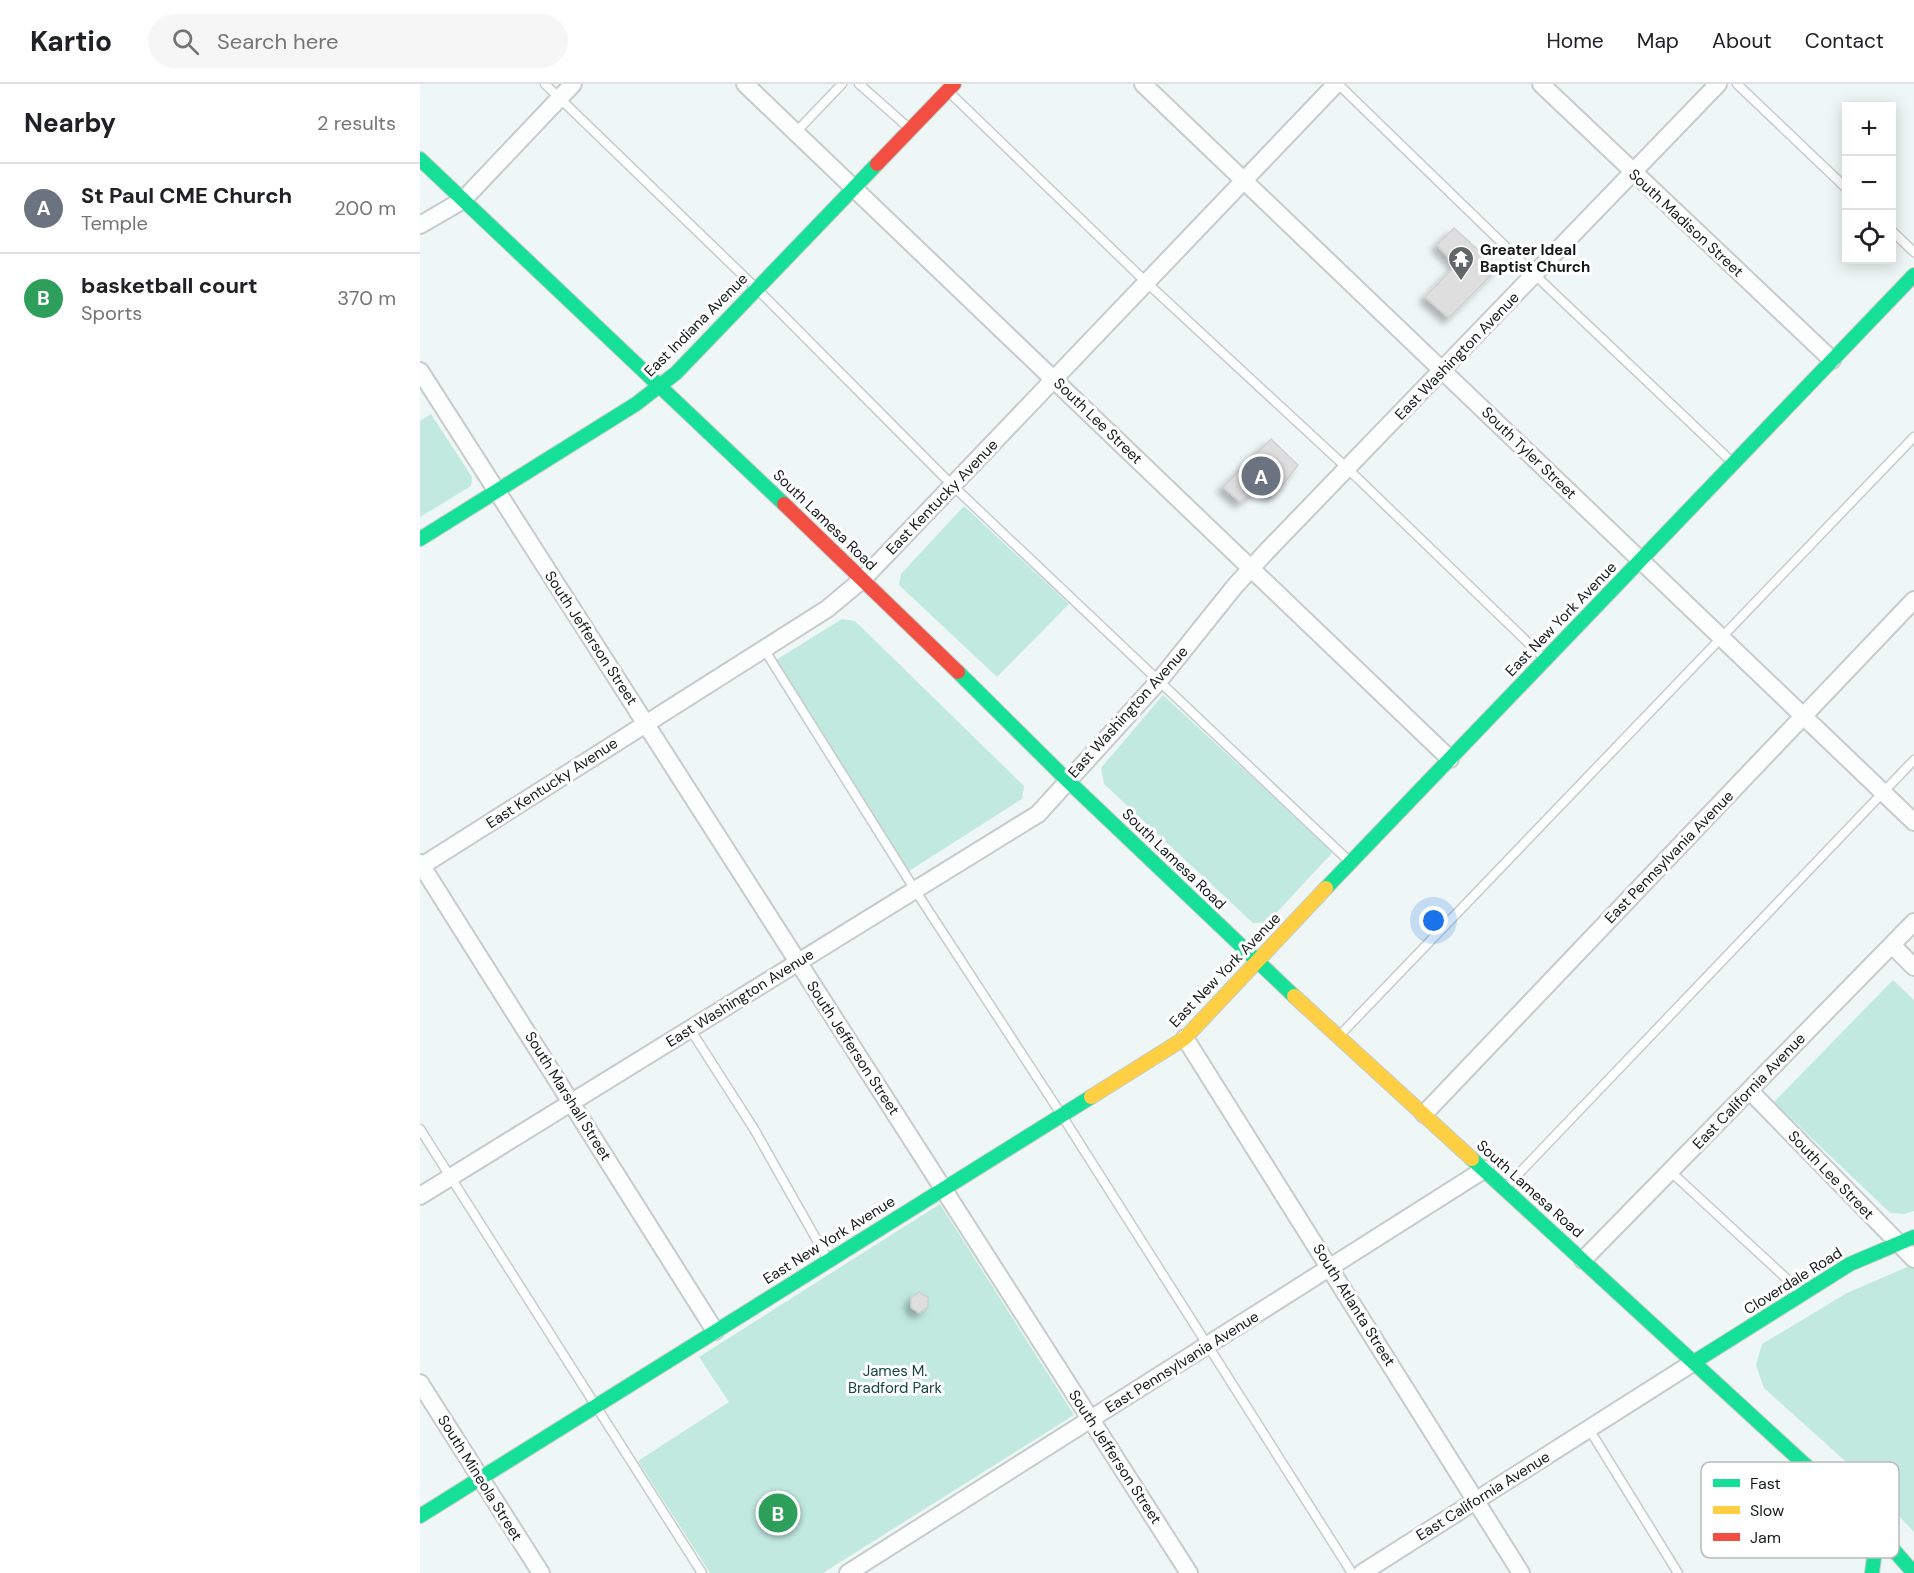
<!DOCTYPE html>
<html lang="en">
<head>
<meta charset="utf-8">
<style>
  body { margin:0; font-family:"DM Sans",sans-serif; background:#f6f6f6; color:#202124 }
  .controls { position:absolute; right:18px; top:18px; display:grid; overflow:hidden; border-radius:0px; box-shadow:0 3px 15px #0003 }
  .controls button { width:54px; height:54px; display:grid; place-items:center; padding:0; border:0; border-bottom:2px solid #e0e0e0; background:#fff; color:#202124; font:30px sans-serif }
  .you { position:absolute; left:1014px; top:837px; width:21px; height:21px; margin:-15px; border:4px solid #fff; border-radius:50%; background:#1a73e8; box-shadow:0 0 0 9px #1a73e833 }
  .badge { display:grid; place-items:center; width:39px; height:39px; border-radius:50%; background:#b45309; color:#fff; font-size:20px; font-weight:700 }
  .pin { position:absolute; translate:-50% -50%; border:3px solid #fff; box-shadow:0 2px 6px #0006 }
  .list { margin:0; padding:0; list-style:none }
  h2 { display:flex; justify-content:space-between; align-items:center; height:78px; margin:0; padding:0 24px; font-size:26px }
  h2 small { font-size:20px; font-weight:400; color:#757577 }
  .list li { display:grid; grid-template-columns:39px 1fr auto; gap:18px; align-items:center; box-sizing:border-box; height:90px; padding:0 24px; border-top:2px solid #e0e0e0 }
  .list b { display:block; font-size:22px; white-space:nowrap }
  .list p { margin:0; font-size:20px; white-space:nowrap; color:#757577 }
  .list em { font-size:20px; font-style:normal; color:#757577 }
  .icon { flex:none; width:33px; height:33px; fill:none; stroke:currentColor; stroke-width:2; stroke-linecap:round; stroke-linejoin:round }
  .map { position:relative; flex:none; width:1494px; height:1489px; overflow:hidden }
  header { display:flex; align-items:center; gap:36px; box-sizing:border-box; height:84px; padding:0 30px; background:#fff; border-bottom:2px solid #e0e0e0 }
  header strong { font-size:28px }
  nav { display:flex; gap:33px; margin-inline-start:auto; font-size:21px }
  .search { width:420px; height:54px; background:#f6f6f6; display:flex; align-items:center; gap:15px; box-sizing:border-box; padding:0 21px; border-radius:33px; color:#757577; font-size:22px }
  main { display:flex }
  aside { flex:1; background:#fff }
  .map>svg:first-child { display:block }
  .green { fill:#c1e9e0 }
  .building { fill:#dededf; stroke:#cfd0d0; stroke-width:1.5; filter:url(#shadow) }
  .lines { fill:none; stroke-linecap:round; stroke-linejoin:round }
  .lane-casing { stroke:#c5ccca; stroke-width:11 }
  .street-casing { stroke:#c5ccca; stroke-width:20 }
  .fast-casing { stroke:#c5ccca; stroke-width:16 }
  .slow-casing { stroke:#c5ccca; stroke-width:16 }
  .jam-casing { stroke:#c5ccca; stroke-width:16 }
  .lane { stroke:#fcfefe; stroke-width:8 }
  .street { stroke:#fcfefe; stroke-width:16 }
  .fast { stroke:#16e098; stroke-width:14 }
  .slow { stroke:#ffcf43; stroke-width:14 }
  .jam { stroke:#f24e42; stroke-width:14 }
  .labels { text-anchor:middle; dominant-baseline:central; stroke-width:6; stroke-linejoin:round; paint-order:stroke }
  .street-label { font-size:15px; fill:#141a19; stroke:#fff }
  .poi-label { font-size:15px; font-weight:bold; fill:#141a19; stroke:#fff; text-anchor:start }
  .park-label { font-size:15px; fill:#13463d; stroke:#fff }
  .key { fill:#fff; stroke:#b8baba; stroke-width:1.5 }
  .key-label { font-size:16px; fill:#141a19 }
</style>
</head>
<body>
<header>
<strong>Kartio</strong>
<div class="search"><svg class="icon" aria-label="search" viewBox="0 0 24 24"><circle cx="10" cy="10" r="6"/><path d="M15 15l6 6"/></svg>Search here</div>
<nav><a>Home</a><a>Map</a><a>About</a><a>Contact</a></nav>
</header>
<main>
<aside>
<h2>Nearby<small>2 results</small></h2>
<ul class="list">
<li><span class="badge" style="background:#6b7280">A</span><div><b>St Paul CME Church</b><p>Temple</p></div><em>200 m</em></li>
<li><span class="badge" style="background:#2e9e5b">B</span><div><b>basketball court</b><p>Sports</p></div><em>370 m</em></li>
</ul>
</aside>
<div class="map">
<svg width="1494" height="1489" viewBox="0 0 1494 1489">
  <defs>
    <filter id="shadow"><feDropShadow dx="-5.5" dy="5.5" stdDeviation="3" flood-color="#0004"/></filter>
  </defs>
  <rect width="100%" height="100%" fill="#eef7f5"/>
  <g class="green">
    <path d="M11,330L52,393L51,402L0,433V337Z"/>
    <path d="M544,422L649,520L577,593L479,501L481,490Z"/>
    <path d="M422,535L435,537L604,702L602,715L489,787L356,576Z"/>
    <path d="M743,611L913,768L848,838L833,839L684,700L681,684Z"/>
    <path d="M1473,896L1494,916V1127L1484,1130L1470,1129L1354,1018Z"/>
    <path d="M520,1120L654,1331L403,1489H290L218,1377L309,1318L279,1273Z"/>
    <path d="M1494,1180V1448L1435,1386L1344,1304L1336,1281L1342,1260L1427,1209Z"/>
  </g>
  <g class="building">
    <path d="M1034,144L1078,184L1029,234L1005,213L1036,181L1017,161Z"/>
    <path d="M851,355L878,381L854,412L839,404L820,418L803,403Z"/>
    <path d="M499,1208L508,1213V1223L499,1229L491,1223V1214Z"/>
  </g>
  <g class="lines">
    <defs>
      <g id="lane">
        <path d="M125,0L337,205L532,401L929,777"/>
        <path d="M439,0L490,45"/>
        <path d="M918,0L1115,191L1312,378"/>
        <path d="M1317,0L1426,104"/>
        <path d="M528,7L726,198L928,385L1123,573"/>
        <path d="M376,48L422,0"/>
        <path d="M1472,147L1494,168"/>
        <path d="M344,565L495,806L641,1030L932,1489"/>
        <path d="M270,945L334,1045L407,1174"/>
        <path d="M919,952L1494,353"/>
        <path d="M0,1045L282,1489"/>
        <path d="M1250,1087L1380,1207"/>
        <path d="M1086,1103L1494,676"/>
        <path d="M1169,1345L1258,1489"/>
      </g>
      <g id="street">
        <path d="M325,0L1030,675"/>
        <path d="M723,0L1494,738"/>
        <path d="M1121,0L1412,276"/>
        <path d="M0,141L43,116L153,0"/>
        <path d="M0,287L769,1489"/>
        <path d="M0,779L295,1247"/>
        <path d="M0,783L407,525L443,495L916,0"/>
        <path d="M1472,861L1494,883"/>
        <path d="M765,954L1101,1489"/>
        <path d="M1330,1007L1494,1175"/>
        <path d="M1004,1030L1494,516"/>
        <path d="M0,1112L618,730L738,598L815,502L847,467L1298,0"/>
        <path d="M1163,1176L1494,838"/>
        <path d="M0,1299L121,1489"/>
        <path d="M428,1489L1065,1085"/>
        <path d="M942,1489L1274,1278"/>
      </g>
      <g id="fast">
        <path d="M0,75L364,420"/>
        <path d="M0,455L216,320L256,289L457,80"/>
        <path d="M538,588L647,696L874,912"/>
        <path d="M906,804L1494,191"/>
        <path d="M1052,1075L1455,1445L1494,1489"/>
        <path d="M1274,1278L1430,1180L1494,1153"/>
        <path d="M1440,1431L1454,1474L1452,1489"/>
        <path d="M0,1432L671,1013"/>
      </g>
      <g id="slow">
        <path d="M874,912L1052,1075"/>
        <path d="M671,1013L765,954L906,804"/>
      </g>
      <g id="jam">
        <path d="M457,80L534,0"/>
        <path d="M364,420L538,588"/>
      </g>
    </defs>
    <use href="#lane" class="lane-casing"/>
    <use href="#street" class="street-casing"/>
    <use href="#fast" class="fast-casing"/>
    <use href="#slow" class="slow-casing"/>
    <use href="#jam" class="jam-casing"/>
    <use href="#lane" class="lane"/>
    <use href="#street" class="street"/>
    <use href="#fast" class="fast"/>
    <use href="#slow" class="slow"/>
    <use href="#jam" class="jam"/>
  </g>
  <defs>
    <symbol id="temple-pin" viewBox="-11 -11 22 30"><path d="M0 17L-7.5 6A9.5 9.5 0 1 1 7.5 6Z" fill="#606766" stroke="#fff"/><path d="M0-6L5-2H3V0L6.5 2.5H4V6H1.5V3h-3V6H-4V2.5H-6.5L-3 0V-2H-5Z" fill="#fff"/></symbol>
  </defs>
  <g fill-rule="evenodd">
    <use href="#temple-pin" x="1026" y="160" width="30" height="40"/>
  </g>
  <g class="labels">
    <g class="street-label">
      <text transform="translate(1266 139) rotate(43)">South Madison Street</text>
      <text transform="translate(276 241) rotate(-45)">East Indiana Avenue</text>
      <text transform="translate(1037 272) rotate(-46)">East Washington Avenue</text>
      <text transform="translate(678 337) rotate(44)">South Lee Street</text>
      <text transform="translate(1109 369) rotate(44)">South Tyler Street</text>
      <text transform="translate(522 413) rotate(-46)">East Kentucky Avenue</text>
      <text transform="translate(405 436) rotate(44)">South Lamesa Road</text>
      <text transform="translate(1141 535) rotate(-46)">East New York Avenue</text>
      <text transform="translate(171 554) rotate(57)">South Jefferson Street</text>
      <text transform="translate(708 628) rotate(-48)">East Washington Avenue</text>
      <text transform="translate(132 699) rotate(-33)">East Kentucky Avenue</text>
      <text transform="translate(1249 773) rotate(-46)">East Pennsylvania Avenue</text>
      <text transform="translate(754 775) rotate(44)">South Lamesa Road</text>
      <text transform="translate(805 886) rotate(-46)">East New York Avenue</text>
      <text transform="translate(320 914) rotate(-32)">East Washington Avenue</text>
      <text transform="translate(433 964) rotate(57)">South Jefferson Street</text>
      <text transform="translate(1329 1007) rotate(-46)">East California Avenue</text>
      <text transform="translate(148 1012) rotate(58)">South Marshall Street</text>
      <text transform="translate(1411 1091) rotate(46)">South Lee Street</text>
      <text transform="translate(1110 1105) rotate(42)">South Lamesa Road</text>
      <text transform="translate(409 1156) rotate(-32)">East New York Avenue</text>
      <text transform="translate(1373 1197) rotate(-32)">Cloverdale Road</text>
      <text transform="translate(934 1221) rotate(58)">South Atlanta Street</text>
      <text transform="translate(762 1278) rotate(-32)">East Pennsylvania Avenue</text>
      <text transform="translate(695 1373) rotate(57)">South Jefferson Street</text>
      <text transform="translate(60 1394) rotate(58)">South Mineola Street</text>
      <text transform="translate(1063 1412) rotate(-32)">East California Avenue</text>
    </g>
    <g class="poi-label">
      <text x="1060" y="166">Greater Ideal<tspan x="1060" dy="17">Baptist Church</tspan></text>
    </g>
    <g class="park-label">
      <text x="475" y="1287">James M.<tspan x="475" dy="17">Bradford Park</tspan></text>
    </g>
  </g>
  <rect x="1281" y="1378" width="198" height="96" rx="9" class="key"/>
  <rect x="1293" y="1395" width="27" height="8" fill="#16e098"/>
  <rect x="1293" y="1422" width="27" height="8" fill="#ffcf43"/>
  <rect x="1293" y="1449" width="27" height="8" fill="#f24e42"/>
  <g class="key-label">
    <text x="1330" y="1405">Fast</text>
    <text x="1330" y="1432">Slow</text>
    <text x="1330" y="1459">Jam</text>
  </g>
</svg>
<div class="controls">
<button>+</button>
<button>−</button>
<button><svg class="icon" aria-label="locate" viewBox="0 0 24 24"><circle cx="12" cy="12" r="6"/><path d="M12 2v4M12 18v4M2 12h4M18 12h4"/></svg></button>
</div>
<div class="you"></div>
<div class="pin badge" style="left:841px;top:392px;background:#6b7280">A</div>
<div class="pin badge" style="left:358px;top:1429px;background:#2e9e5b">B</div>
</div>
</main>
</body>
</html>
